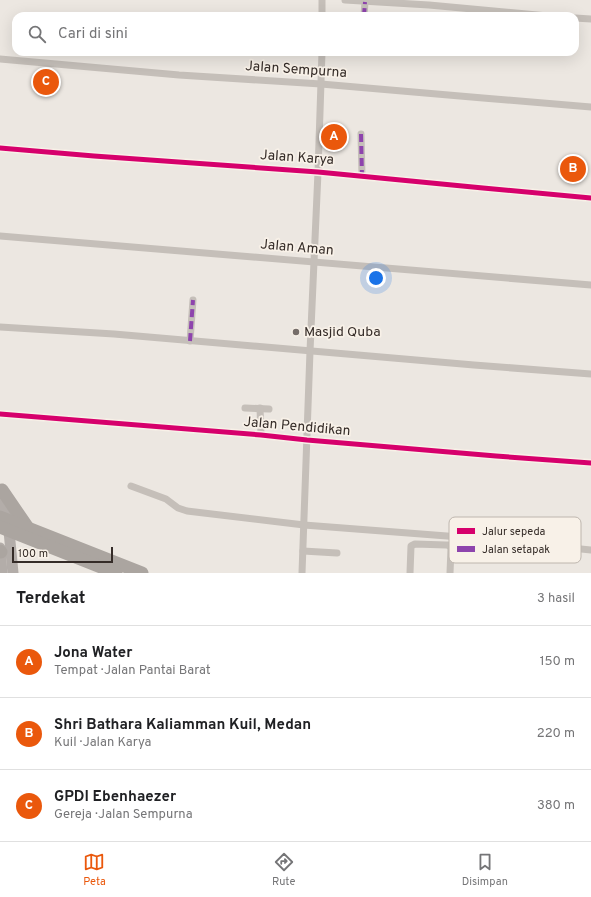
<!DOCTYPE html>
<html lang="id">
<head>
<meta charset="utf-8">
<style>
  body { margin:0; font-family:Overpass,sans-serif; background:#f2f2f2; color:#202124 }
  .scale { position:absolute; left:12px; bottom:10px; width:101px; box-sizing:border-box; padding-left:4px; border:2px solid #352c28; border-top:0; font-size:11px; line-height:14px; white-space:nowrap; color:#352c28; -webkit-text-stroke:3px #f8f1e8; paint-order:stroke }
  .you { position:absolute; left:376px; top:278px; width:14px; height:14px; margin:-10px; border:3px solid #fff; border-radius:50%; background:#1a73e8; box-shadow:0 0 0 6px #1a73e833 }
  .badge { display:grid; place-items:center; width:26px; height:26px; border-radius:50%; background:#ea580c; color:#fff; font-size:13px; font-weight:700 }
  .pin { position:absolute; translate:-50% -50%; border:2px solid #fff; box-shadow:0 1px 4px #0006 }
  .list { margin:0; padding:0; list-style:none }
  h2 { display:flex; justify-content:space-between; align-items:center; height:52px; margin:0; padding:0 16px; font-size:17px }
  h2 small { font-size:13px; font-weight:400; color:#757577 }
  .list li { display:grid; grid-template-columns:26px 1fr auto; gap:12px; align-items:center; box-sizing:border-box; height:72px; padding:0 16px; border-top:1px solid #e0e0e0 }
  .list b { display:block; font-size:15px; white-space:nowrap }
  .list p { margin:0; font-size:13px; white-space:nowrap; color:#757577 }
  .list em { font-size:13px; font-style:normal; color:#757577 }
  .icon { flex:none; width:22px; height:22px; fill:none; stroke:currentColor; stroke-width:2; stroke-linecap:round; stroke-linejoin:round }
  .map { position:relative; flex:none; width:591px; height:573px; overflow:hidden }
  .search { position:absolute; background:#fff; box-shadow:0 4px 16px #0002; left:12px; right:12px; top:12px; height:44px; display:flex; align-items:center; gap:10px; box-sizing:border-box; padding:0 14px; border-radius:12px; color:#757577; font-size:15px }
  .sheet { height:268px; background:#fff }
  nav { display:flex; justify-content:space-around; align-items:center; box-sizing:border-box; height:56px; border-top:1px solid #e0e0e0; background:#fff; font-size:11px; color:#757577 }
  nav a { display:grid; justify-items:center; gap:2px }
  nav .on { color:#ea580c }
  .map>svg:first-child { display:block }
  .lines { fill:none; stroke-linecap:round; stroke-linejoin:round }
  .street { stroke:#c5bfb9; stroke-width:7 }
  .primary { stroke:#b3ada9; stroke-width:11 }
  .highway { stroke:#aba5a0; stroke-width:13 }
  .quiet { stroke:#8e44ad; stroke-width:4; stroke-dasharray:8 4; stroke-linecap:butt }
  .cycleway-casing { stroke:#f8f1e8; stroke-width:8 }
  .cycleway { stroke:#d6006c; stroke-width:5 }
  .poi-dot { fill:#756d69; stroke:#f8f1e8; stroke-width:1.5 }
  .labels { text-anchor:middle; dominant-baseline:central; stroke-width:3.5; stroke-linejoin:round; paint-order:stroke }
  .street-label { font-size:14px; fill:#352c28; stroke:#f8f1e8 }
  .poi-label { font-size:14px; fill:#352c28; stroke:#f8f1e8; text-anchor:start }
  .key { fill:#f8f1e8; stroke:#beb6ae; stroke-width:1 }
  .key-label { font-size:11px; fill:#352c28 }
</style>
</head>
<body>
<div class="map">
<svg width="591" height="573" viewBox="0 0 591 573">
  <rect width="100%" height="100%" fill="#ece7e1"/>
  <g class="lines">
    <g class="street">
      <path d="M345,0L429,5L548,16"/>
      <path d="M322,16V0"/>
      <path d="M364,16L365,2"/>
      <path d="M575,18L591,19"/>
      <path d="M0,59L179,75L321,84L483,98L591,107"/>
      <path d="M361,134L362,176"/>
      <path d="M0,148L94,156L318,172L483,188L591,198"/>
      <path d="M0,236L591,285"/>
      <path d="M0,327L114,334L474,365L591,374"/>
      <path d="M190,341L193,300"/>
      <path d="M245,408L269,409"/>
      <path d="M260,408L261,435"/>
      <path d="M0,414L261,435L307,440L496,456L591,463"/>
      <path d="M131,486L166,499L178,508L187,511L304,525L473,538L591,550"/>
      <path d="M303,551L337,553"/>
      <path d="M302,573L310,351L318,172L322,52"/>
      <path d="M410,573L411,546L415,544L446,545H448L451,548L450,573"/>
    </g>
    <g class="primary">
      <path d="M2,492L9,531L13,573"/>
      <path d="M0,548L2,573"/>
    </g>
    <g class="highway">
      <path d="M2,490L28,528"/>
      <path d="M0,517L142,573"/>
      <path d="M0,527L116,573"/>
      <path d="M0,551L1,552"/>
    </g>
    <g class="quiet">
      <path d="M364,16L365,2"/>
      <path d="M361,134L362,176"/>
      <path d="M190,341L193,300"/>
    </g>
    <defs>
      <g id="cycleway">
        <path d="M0,148L94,156L318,172L483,188L591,198"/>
        <path d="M0,414L261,435L307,440L496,456L591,463"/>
      </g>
    </defs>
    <use href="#cycleway" class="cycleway-casing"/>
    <use href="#cycleway" class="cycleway"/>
  </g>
  <circle class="poi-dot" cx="296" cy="332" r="4"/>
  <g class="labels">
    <g class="street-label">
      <text transform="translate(296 70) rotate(4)">Jalan Sempurna</text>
      <text transform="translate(297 158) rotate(4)">Jalan Karya</text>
      <text transform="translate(297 248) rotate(5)">Jalan Aman</text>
      <text transform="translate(297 427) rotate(5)">Jalan Pendidikan</text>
    </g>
    <g class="poi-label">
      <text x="304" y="332">Masjid Quba</text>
    </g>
  </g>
  <rect x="449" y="517" width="132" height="46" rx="6" class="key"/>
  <rect x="457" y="528" width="18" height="6" fill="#d6006c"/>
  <rect x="457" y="546" width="18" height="6" fill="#8e44ad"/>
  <g class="key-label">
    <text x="482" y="535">Jalur sepeda</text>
    <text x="482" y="553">Jalan setapak</text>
  </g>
</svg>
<div class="scale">100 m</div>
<div class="you"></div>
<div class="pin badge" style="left:334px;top:137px">A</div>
<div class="pin badge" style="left:573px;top:169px">B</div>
<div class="pin badge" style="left:46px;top:82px">C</div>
<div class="search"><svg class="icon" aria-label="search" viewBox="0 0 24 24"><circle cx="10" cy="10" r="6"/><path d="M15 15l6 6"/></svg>Cari di sini</div>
</div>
<section class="sheet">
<h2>Terdekat<small>3 hasil</small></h2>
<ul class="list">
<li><span class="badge">A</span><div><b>Jona Water</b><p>Tempat · Jalan Pantai Barat</p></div><em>150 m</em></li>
<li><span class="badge">B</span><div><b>Shri Bathara Kaliamman Kuil, Medan</b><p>Kuil · Jalan Karya</p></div><em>220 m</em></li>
<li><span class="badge">C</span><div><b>GPDI Ebenhaezer</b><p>Gereja · Jalan Sempurna</p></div><em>380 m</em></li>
</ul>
</section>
<nav>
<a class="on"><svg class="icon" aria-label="map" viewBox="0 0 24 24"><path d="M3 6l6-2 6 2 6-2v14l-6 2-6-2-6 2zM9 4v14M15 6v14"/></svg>Peta</a>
<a><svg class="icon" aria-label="directions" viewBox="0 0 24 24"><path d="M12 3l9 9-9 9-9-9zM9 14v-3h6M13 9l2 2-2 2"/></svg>Rute</a>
<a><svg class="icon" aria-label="saved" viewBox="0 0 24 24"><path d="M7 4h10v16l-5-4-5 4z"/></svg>Disimpan</a>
</nav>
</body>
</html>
